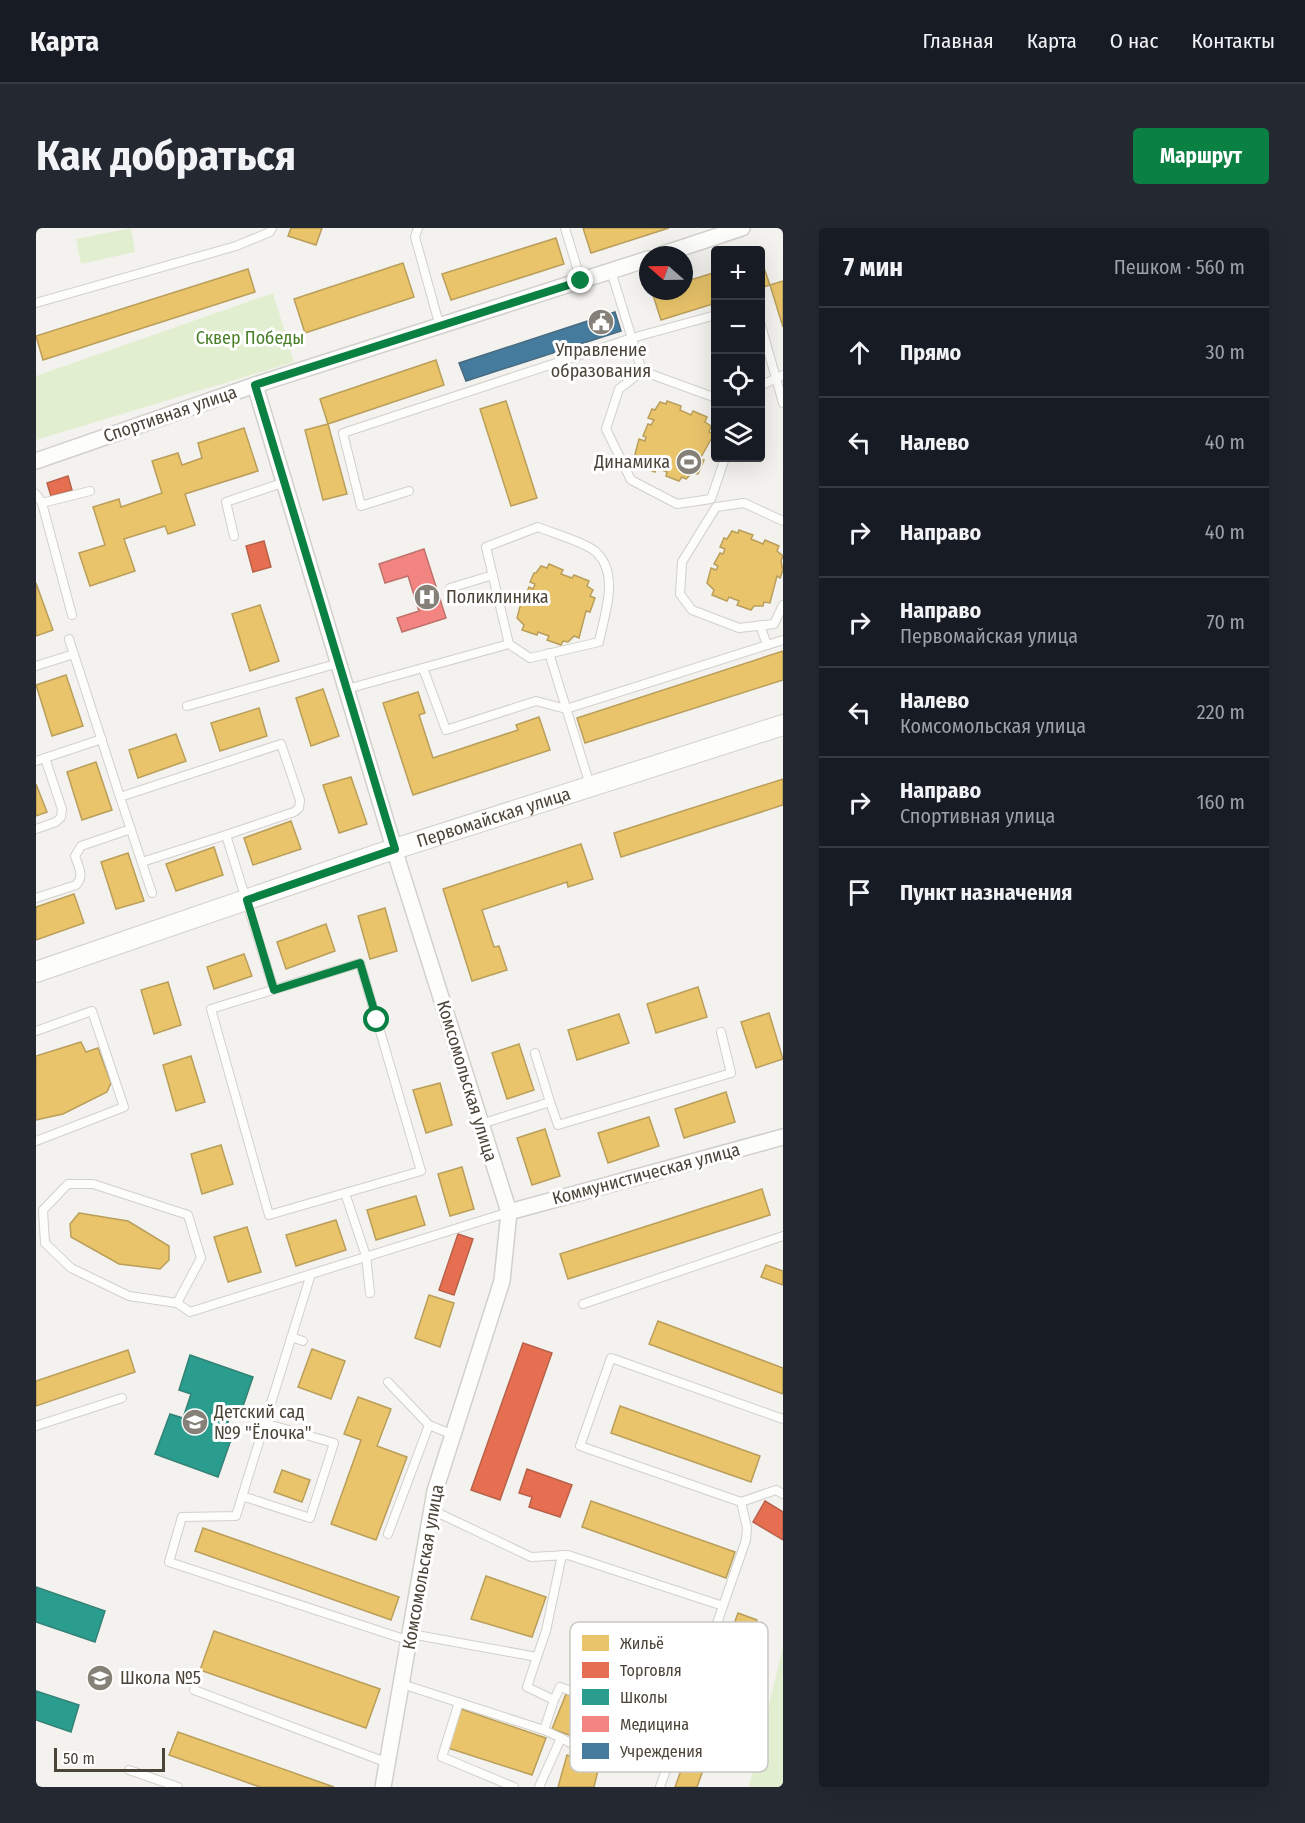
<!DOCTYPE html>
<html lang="ru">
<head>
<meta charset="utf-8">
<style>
  body { margin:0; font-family:"Fira Sans Condensed",sans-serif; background:#242831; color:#f1f3f6 }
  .controls { position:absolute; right:18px; top:18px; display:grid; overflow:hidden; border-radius:6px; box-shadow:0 6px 24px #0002 }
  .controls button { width:54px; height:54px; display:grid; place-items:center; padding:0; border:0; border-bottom:2px solid #363941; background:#171b24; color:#f1f3f6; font:30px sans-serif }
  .compass { position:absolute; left:603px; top:18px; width:54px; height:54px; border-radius:50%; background:#171b24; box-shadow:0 6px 24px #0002; rotate:290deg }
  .scale { position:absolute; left:18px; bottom:15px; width:111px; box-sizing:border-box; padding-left:6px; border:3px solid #4b4439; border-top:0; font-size:16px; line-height:21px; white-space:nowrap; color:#4b4439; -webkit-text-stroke:4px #fff; paint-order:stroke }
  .stop { position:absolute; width:18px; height:18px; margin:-14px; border:4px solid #0b8043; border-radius:50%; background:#fff }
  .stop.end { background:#0b8043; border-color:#fff; box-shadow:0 2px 6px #0008 }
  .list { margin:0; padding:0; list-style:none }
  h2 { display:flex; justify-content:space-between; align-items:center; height:78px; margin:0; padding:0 24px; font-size:26px }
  h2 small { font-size:20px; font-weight:400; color:#9ea1a6 }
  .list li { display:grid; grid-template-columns:39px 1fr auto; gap:18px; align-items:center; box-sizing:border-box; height:90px; padding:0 24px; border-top:2px solid #363941 }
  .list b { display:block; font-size:22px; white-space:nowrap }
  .list p { margin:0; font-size:20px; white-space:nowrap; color:#9ea1a6 }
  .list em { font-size:20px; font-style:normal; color:#9ea1a6 }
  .icon { flex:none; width:33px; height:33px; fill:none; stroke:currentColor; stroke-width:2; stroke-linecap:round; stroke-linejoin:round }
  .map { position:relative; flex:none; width:747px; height:1559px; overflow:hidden; border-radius:6px }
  header { display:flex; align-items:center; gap:36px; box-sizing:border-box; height:84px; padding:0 30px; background:#171b24; border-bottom:2px solid #363941 }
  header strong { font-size:28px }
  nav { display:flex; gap:33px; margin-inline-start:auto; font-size:21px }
  .intro { display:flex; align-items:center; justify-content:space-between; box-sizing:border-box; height:144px; padding:0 36px }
  h1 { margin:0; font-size:42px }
  .button { padding:15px 27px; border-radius:6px; background:#0b8043; color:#fff; font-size:21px; font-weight:700 }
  main { display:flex; gap:36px; padding:0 36px }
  aside { flex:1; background:#171b24; border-radius:6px; box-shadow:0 6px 24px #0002 }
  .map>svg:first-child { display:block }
  .green { fill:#e1eecf }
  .homes { fill:#e9c46a; stroke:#ba9e5b; stroke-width:1.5 }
  .shops { fill:#e76f51; stroke:#b8624a; stroke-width:1.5 }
  .schools { fill:#2a9d8f; stroke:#348275; stroke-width:1.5 }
  .health { fill:#f28482; stroke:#c0716c; stroke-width:1.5 }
  .public { fill:#457b9d; stroke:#476a7f; stroke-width:1.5 }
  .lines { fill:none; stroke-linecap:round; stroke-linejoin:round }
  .service-casing { stroke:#d2d0cb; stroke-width:10 }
  .minor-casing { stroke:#d2d0cb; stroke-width:18 }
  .tertiary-casing { stroke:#d2d0cb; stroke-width:22 }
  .service { stroke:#fdfdfc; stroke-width:8 }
  .minor { stroke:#fdfdfc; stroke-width:15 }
  .tertiary { stroke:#fdfdfc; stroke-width:20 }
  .route { stroke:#0b8043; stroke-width:8 }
  .labels { text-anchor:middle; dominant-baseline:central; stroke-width:6; stroke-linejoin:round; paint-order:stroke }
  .park-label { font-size:18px; fill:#4a7f2a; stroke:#fff }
  .poi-label { font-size:18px; fill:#4b4439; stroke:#fff; text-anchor:start }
  .street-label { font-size:18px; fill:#4b4439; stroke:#fff }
  .key { fill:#fff; stroke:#c9c7c4; stroke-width:1.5 }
  .key-label { font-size:16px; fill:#4b4439 }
</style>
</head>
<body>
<header>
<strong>Карта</strong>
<nav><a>Главная</a><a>Карта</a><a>О нас</a><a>Контакты</a></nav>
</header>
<div class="intro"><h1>Как добраться</h1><a class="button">Маршрут</a></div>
<main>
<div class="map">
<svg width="747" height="1559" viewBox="0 0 747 1559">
  <rect width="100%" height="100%" fill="#f4f2ee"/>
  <g class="green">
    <path d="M95,0L99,24L45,36L40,11Z"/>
    <path d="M237,65L258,134L0,212V148Z"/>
    <path d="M747,1419V1559H713Z"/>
  </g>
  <g class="homes">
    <path d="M255,0H286L280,17L252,8Z"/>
    <path d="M547,0H633L555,25Z"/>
    <path d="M520,10L528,36L415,72L406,46Z"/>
    <path d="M724,29L734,57L724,60Z"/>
    <path d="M367,35L378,69L269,105L258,71Z"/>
    <path d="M212,41L219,64L7,132L0,108Z"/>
    <path d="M680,44V75L625,92L616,64L648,63V54Z"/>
    <path d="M747,53V99L734,57Z"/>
    <path d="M400,132L408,157L292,196L284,171Z"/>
    <path d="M470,173L501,270L475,278L444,181Z"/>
    <path d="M631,173L645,178L644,182L655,187L657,183L671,189L669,194L675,198L673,204L678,206L664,231L668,232L662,246L656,245L650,251L646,249L643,253L630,248L631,244L621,240L619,244L604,238L606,233L599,226L603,211L609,213L610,209L607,208L612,196L615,197L618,192L612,190L616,181L619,182L624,174L630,176Z"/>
    <path d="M292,196L311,266L287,272L269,202Z"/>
    <path d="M208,200L222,243L149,266L159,297L132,306L129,298L88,311L99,343L54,358L43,325L69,317L57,279L83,271L85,279L126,265L116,233L142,225L146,237L166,230L162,215Z"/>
    <path d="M703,302L717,307L715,311L727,316L729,312L743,318L741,323L747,328L745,333L747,342L744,350L741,348L734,375L728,374L727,378H718L715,382L701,377L703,373L693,369L691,373L676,367L678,362L671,355L675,340L680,342L682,338L678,336L684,325L687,326L689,321L684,319L688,310L691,311L696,303L702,305Z"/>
    <path d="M513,336L527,342L525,346L536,350L538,347L553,353L551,358L557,362L554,368L559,370L554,384L550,383L543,410L538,408L532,414L527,413L525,417L511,412L513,408L502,404L501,407L486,402L488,397L481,390L485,375L490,377L492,373L488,371L493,359L497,361L499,356L494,354L498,345H500L505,338L511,340Z"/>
    <path d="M0,355L17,402L0,408Z"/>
    <path d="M224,377L243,433L214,443L196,386Z"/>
    <path d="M747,423V452L549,515L541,490Z"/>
    <path d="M30,447L47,498L16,508L0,457Z"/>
    <path d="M287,461L303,508L275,518L260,470Z"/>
    <path d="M382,464L389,485L383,487L397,530L482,502L480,497L503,489L514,522L377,567L347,475Z"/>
    <path d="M223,480L231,508L184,523L175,495Z"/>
    <path d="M140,506L150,533L102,550L93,522Z"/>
    <path d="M60,534L76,582L46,592L31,544Z"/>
    <path d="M315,549L331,596L303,605L287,557Z"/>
    <path d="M747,551V577L585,629L578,605Z"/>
    <path d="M0,556L11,584L0,588Z"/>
    <path d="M255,593L265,621L217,637L208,610Z"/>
    <path d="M545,616L557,651L532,659L531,654L446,682L458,719L463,718L471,742L436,753L407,661Z"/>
    <path d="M178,619L187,647L140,663L130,636Z"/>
    <path d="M92,625L108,673L80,681L65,634Z"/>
    <path d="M38,666L48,695L0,712V679Z"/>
    <path d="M349,680L361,723L334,731L322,688Z"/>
    <path d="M290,696L299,723L250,741L241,714Z"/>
    <path d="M208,726L216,748L178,761L171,739Z"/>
    <path d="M132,754L145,797L118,806L105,762Z"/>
    <path d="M662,759L671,789L620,805L611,776Z"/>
    <path d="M733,785L747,831L720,840L705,794Z"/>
    <path d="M583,786L593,815L541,832L532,802Z"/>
    <path d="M45,814L50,824L62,820L75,855L71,864L27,886L0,892V828Z"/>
    <path d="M483,816L498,862L471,871L456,825Z"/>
    <path d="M155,828L169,874L140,883L127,837Z"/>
    <path d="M404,855L416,897L390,905L377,862Z"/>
    <path d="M690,864L699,894L648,910L639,881Z"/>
    <path d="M613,889L623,918L572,935L562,905Z"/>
    <path d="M509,901L524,948L496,957L481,910Z"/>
    <path d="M185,917L197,956L166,966L155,926Z"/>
    <path d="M426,939L438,981L414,988L402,946Z"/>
    <path d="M726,961L734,987L532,1051L524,1026Z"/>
    <path d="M380,968L389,997L340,1012L331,982Z"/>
    <path d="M43,985L92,993L133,1018V1032L124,1041L83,1036L35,1009L34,996Z"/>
    <path d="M300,992L310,1022L260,1038L250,1007Z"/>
    <path d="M211,999L225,1044L192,1054L178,1009Z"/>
    <path d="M730,1037L747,1043V1057L725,1049Z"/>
    <path d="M393,1067L418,1075L404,1119L379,1110Z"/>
    <path d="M622,1093L747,1140V1166L613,1116Z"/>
    <path d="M276,1121L309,1133L295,1171L262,1159Z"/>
    <path d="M92,1122L99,1144L0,1178V1153Z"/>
    <path d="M322,1169L355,1181L341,1218L371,1229L340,1312L295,1296L325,1212L308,1206Z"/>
    <path d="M584,1178L724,1228L715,1254L575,1205Z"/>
    <path d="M246,1242L274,1252L266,1274L238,1264Z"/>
    <path d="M555,1273L699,1324L690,1350L546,1299Z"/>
    <path d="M167,1300L363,1369L355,1392L159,1323Z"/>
    <path d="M450,1348L510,1369L496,1409L435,1391Z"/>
    <path d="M702,1385L721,1392L661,1559H639Z"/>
    <path d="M178,1403L344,1461L330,1500L164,1442Z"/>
    <path d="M530,1466L620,1497L606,1532L516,1501Z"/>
    <path d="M422,1480L510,1510L496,1547L409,1519Z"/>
    <path d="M142,1504L298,1559H224L133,1527Z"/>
    <path d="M531,1527L563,1538L558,1559H522Z"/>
  </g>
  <g class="shops">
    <path d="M32,248L36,262L15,268L11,255Z"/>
    <path d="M228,313L235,339L217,344L210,318Z"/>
    <path d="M422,1006L437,1011L418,1067L403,1062Z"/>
    <path d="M487,1115L516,1125L464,1272L435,1262Z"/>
    <path d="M491,1241L536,1257L524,1289L493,1279L496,1269L483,1265Z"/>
    <path d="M729,1273L747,1284V1312L717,1294Z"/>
  </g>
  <g class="schools">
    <path d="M154,1127L217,1149L204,1187L195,1185L188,1206L196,1209L182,1249L119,1226L134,1186L147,1190L155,1166L143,1162Z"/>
    <path d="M0,1359L69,1383L59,1414L0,1394Z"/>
    <path d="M0,1463L43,1477L35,1504L0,1492Z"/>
  </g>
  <path class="health" d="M388,321L410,390L366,404L361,390L383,383L372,348L349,355L343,336Z"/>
  <path class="public" d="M579,84L585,103L430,153L423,135Z"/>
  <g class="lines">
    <defs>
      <g id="service">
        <path d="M382,0L379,9L404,99"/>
        <path d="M529,0L545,53"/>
        <path d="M575,43L606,143"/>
        <path d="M0,75L200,18L234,4L236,0"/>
        <path d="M724,94L747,175"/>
        <path d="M724,158L747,147"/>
        <path d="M680,170L606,143L583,161L570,201L595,252L641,276L675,271L689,230"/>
        <path d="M373,263L325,278L307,205L596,110L680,87"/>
        <path d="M0,266L6,275L54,263"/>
        <path d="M6,275L36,387"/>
        <path d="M747,293L708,275L680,279L646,334L644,366L656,382L703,400L738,396L747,377"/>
        <path d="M198,308L190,274L249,254"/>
        <path d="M414,360L457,347"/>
        <path d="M724,397L731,417"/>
        <path d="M33,411L84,569"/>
        <path d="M513,425L554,557"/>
        <path d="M0,438L38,426"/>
        <path d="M387,440L410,502L500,473L530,481L747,412"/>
        <path d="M311,461L473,416L494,430L563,414C568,387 584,348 561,325C552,315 516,305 502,299L450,319L473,416"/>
        <path d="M151,478L303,435"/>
        <path d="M0,533L66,511"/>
        <path d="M0,601L20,594L25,589L26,581L9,530"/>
        <path d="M106,634L190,607"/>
        <path d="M116,665L84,569L245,516L264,572L263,580L258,584L190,607L238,762"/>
        <path d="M0,670L40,657C49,648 42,638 39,628L45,618L95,601"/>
        <path d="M324,735L385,943L233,987L175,781Z"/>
        <path d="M0,803L56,783L88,879L0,913"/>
        <path d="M499,825L514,874"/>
        <path d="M445,896L514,874L522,897L695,845L685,804"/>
        <path d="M32,956H57L152,987L165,1030L141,1075L93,1068L35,1040L9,1015L7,982Z"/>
        <path d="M309,965L330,1028L334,1065"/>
        <path d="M275,1046L200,1288L146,1289L133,1334L374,1413"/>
        <path d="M141,1075L154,1084L473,984"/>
        <path d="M547,1076L747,1008"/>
        <path d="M255,1109L267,1113"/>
        <path d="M352,1154L393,1197L415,1206"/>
        <path d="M747,1191L575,1130L544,1218L705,1274L740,1262L747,1266"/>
        <path d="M0,1198L86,1170"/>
        <path d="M206,1268L274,1290L298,1215L228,1195"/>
        <path d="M396,1282L495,1329L532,1327L687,1378"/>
        <path d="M352,1306L393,1197"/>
        <path d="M375,1406L501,1429L510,1403L526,1327"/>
        <path d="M501,1429L491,1459L518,1472L524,1459L595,1484"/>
        <path d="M366,1456L508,1502L518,1472"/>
        <path d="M158,1462L352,1535"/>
        <path d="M423,1474L406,1529L478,1559"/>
        <path d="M525,1510L571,1535"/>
        <path d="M93,1542L142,1559"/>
        <path d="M503,1559L525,1510L508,1502"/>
        <path d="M624,1559L710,1312L711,1300L705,1274"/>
      </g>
      <g id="minor">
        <path d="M624,27L706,0"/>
        <path d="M219,157L364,640L473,984L466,1053L399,1263L347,1559"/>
        <path d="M0,233L219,157L612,31"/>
        <path d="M473,984L747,909"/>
      </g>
      <g id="tertiary">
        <path id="s1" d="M0,744L343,626L747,497"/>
      </g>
    </defs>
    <use href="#service" class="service-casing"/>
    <use href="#minor" class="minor-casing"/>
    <use href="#tertiary" class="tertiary-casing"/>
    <use href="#service" class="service"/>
    <use href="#minor" class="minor"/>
    <use href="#tertiary" class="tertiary"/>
  </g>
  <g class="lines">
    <path class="route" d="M341,792L324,735L238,762L211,672L359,621L219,157L545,53"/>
  </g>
  <defs>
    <symbol id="civic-disc" viewBox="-11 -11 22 22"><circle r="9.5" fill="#868178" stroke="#fff"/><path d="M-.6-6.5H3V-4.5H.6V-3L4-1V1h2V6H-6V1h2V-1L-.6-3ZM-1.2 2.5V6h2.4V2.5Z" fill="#fff"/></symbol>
    <symbol id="stadium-disc" viewBox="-11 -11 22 22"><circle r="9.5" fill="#868178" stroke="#fff"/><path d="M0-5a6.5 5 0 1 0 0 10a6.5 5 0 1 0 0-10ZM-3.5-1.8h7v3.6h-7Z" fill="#fff"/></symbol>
    <symbol id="hospital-disc" viewBox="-11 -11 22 22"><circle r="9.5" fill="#868178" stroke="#fff"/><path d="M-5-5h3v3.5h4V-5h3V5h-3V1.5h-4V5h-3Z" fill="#fff"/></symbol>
    <symbol id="school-disc" viewBox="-11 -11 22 22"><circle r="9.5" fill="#868178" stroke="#fff"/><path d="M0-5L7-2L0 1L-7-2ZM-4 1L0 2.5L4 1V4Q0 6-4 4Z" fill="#fff"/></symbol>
  </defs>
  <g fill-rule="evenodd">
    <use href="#civic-disc" x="550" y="79" width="30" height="30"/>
    <use href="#stadium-disc" x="638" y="219" width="30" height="30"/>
    <use href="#hospital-disc" x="376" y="354" width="30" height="30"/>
    <use href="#school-disc" x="144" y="1179" width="30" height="30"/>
    <use href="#school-disc" x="49" y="1435" width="30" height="30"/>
  </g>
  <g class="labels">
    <g class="park-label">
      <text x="214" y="110">Сквер Победы</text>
    </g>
    <g class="poi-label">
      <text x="565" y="122" text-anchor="middle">Управление<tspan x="565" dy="21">образования</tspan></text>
      <text x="634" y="234" text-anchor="end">Динамика</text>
      <text x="410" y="369">Поликлиника</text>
      <text x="178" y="1184">Детский сад<tspan x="178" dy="21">№9 "Ёлочка"</tspan></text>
      <text x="84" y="1450">Школа №5</text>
    </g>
    <g class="street-label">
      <text transform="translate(134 186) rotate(-19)">Спортивная улица</text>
      <text stroke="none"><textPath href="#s1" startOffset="483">Первомайская улица</textPath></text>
      <text transform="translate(431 853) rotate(73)">Комсомольская улица</text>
      <text transform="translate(610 946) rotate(-15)">Коммунистическая улица</text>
      <text transform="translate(387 1339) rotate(-80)">Комсомольская улица</text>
    </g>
  </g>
  <rect x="534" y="1394" width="198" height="150" rx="9" class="key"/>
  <rect x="546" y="1407" width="27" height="16" fill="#e9c46a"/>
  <rect x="546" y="1434" width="27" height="16" fill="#e76f51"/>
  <rect x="546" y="1461" width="27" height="16" fill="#2a9d8f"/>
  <rect x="546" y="1488" width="27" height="16" fill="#f28482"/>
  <rect x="546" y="1515" width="27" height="16" fill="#457b9d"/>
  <g class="key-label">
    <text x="584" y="1421">Жильё</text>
    <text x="584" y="1448">Торговля</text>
    <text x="584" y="1475">Школы</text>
    <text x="584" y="1502">Медицина</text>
    <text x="584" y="1529">Учреждения</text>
  </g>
</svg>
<div class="controls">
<button>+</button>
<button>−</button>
<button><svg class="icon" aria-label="locate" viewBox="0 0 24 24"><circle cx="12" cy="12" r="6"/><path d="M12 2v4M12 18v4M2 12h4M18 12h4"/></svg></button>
<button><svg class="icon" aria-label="layers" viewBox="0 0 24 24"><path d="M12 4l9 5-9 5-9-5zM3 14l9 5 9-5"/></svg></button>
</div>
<svg class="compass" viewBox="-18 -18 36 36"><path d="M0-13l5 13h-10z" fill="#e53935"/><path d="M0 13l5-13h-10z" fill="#9ea1a6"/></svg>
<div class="scale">50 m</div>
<div class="stop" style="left:341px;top:792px"></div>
<div class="stop end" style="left:545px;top:53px"></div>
</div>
<aside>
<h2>7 мин<small>Пешком · 560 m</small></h2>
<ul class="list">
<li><svg class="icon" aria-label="ahead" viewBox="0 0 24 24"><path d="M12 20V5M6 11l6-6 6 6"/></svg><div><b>Прямо</b></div><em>30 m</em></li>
<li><svg class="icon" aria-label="left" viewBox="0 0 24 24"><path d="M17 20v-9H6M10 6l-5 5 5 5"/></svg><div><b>Налево</b></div><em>40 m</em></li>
<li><svg class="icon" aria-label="right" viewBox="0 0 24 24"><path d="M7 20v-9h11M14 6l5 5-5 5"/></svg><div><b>Направо</b></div><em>40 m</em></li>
<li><svg class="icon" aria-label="right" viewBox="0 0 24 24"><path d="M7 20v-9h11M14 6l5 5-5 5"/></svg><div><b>Направо</b><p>Первомайская улица</p></div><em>70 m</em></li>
<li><svg class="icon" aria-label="left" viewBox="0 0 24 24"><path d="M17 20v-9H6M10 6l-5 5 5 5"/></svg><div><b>Налево</b><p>Комсомольская улица</p></div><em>220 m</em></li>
<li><svg class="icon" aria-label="right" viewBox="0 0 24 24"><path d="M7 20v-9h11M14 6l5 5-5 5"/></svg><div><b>Направо</b><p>Спортивная улица</p></div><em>160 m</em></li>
<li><svg class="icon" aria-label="arrive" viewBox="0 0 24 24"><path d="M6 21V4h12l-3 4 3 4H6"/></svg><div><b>Пункт назначения</b></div></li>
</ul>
</aside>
</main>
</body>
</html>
